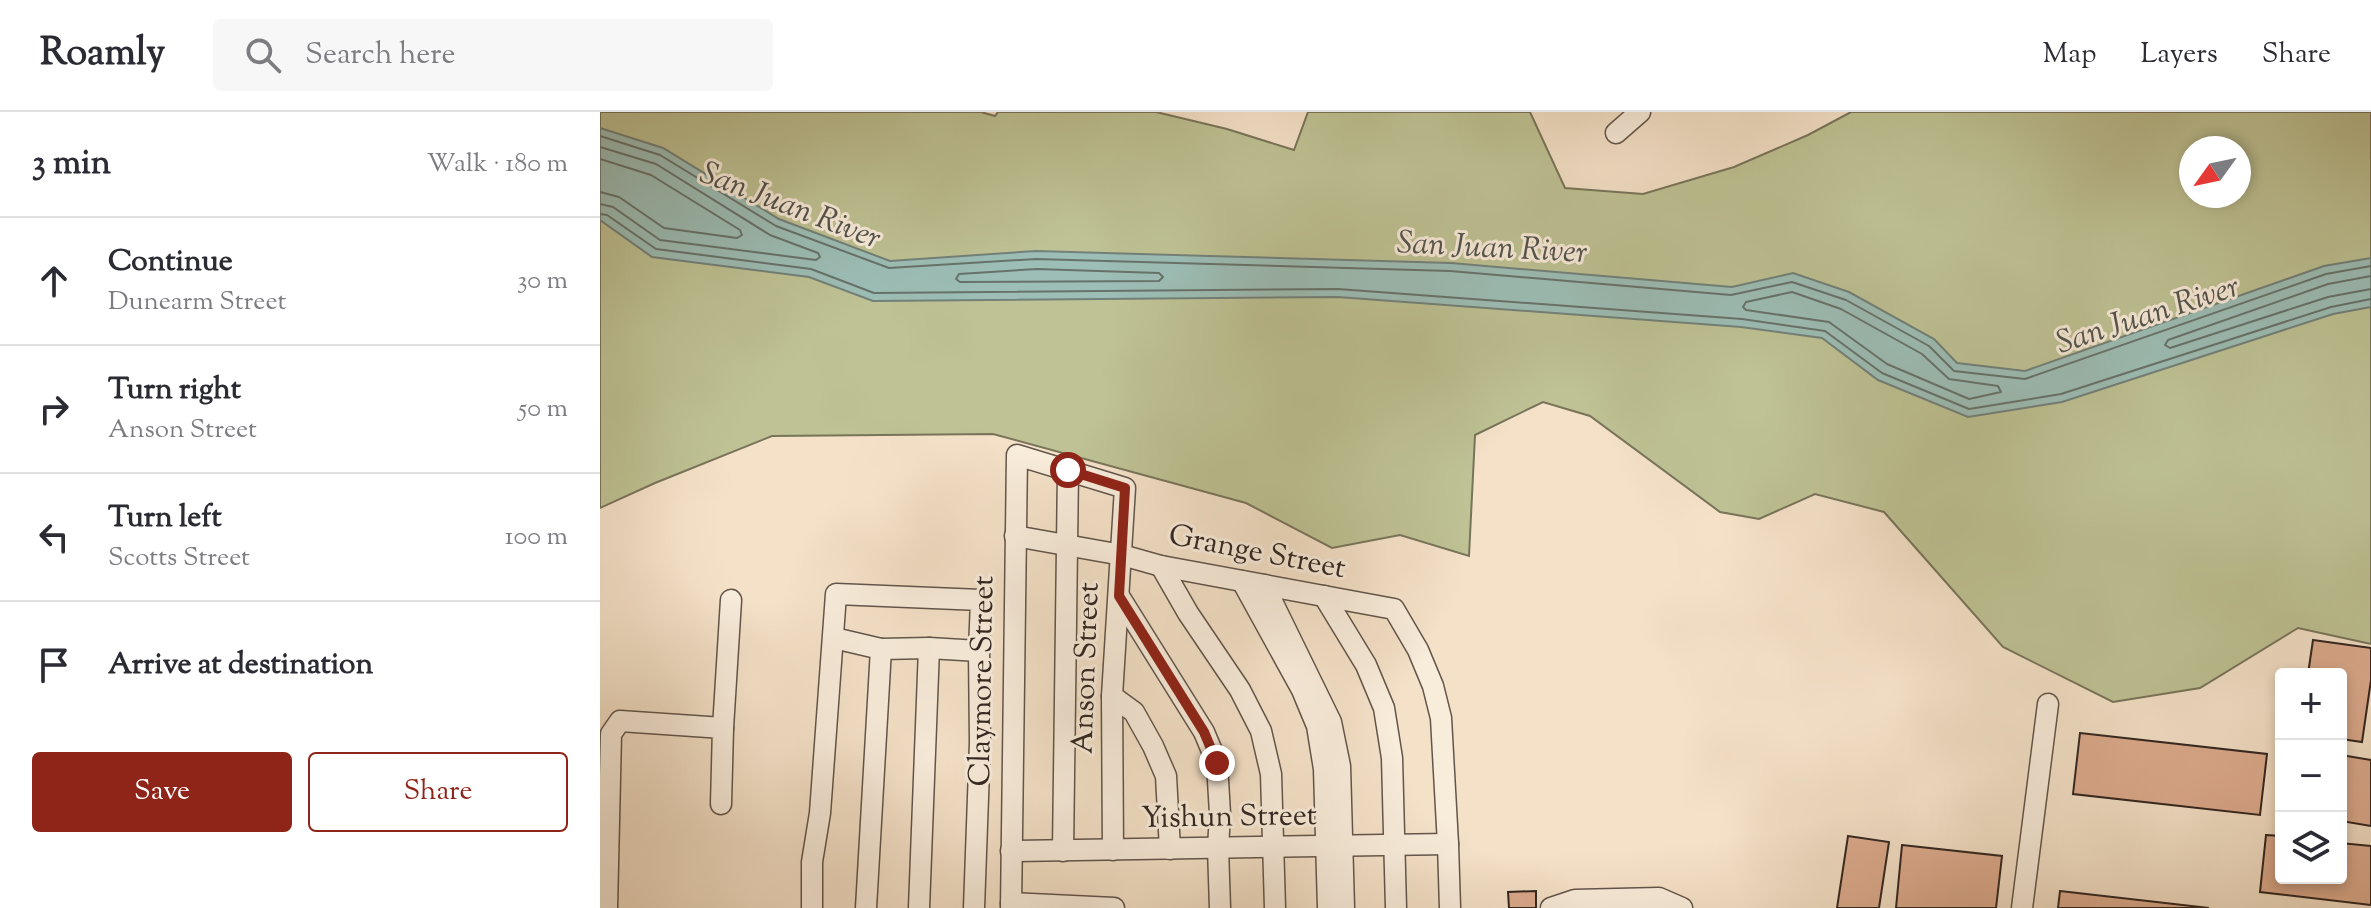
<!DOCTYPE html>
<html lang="en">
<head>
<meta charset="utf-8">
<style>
  body { margin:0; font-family:"Sorts Mill Goudy",serif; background:#f7f7f7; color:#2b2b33 }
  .controls { position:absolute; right:24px; bottom:24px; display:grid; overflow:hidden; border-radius:8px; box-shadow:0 4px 12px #0003 }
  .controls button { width:72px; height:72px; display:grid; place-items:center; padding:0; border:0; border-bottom:2px solid #e1e1e2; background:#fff; color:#2b2b33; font:40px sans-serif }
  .compass { position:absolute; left:1579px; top:24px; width:72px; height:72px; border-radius:50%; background:#fff; box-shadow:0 4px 12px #0003; rotate:237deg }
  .stop { position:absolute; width:24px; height:24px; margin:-18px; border:6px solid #8f2418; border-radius:50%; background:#fff }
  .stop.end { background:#8f2418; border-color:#fff; box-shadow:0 2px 8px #0008 }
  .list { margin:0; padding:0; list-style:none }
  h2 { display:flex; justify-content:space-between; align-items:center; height:104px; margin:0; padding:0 32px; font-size:34px }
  h2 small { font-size:26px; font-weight:400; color:#7c7c81 }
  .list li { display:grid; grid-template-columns:52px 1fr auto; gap:24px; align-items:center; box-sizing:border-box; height:128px; padding:0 32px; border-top:2px solid #e1e1e2 }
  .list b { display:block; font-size:30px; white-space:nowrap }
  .list p { margin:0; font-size:26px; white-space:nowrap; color:#7c7c81 }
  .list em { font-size:26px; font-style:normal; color:#7c7c81 }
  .actions { display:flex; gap:16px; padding:24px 32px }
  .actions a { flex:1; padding:18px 0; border:2px solid #8f2418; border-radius:8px; text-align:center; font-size:28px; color:#8f2418 }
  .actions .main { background:#8f2418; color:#fff }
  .icon { flex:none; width:44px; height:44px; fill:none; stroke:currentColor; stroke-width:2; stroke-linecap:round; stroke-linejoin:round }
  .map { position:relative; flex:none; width:1771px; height:796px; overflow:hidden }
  header { display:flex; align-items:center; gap:48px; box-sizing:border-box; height:112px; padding:0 40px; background:#fff; border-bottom:2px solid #e1e1e2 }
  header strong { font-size:38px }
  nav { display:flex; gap:44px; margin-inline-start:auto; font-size:28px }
  .search { width:560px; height:72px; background:#f7f7f7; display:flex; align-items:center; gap:20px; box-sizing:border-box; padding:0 28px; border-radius:8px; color:#7c7c81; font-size:30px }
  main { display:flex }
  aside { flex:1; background:#fff }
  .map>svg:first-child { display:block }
  .green { fill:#bec294; stroke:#78745a; stroke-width:2; fill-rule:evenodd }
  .water { fill:#9cbeb6; stroke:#72817a; stroke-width:2 }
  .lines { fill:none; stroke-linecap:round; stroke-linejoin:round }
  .shore { stroke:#67726c; stroke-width:2 }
  .building { fill:#dcab8e; stroke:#322621; stroke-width:2 }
  .minor-casing { stroke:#62554b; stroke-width:23 }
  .minor { stroke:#f8ecdb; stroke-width:20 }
  .route { stroke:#8f2418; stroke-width:10 }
  .labels { text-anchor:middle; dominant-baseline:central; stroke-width:6; stroke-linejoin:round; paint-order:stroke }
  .street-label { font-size:30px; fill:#322621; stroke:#f8ecdb }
  .water-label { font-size:32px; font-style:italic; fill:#52544e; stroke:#f8ecdb }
</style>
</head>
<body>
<header>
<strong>Roamly</strong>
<div class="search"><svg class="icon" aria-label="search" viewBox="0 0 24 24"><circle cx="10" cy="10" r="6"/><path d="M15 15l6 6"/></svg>Search here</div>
<nav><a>Map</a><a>Layers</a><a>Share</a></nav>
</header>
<main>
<aside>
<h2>3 min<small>Walk · 180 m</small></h2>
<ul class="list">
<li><svg class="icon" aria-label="ahead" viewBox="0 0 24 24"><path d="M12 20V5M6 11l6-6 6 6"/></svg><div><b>Continue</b><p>Dunearm Street</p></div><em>30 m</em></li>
<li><svg class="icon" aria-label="right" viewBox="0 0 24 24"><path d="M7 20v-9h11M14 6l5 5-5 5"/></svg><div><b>Turn right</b><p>Anson Street</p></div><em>50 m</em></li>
<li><svg class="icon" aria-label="left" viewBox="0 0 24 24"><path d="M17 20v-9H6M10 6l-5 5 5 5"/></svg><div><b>Turn left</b><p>Scotts Street</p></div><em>100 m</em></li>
<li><svg class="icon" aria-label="arrive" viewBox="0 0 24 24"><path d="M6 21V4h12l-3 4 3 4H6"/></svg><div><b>Arrive at destination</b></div></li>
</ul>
<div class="actions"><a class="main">Save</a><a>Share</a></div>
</aside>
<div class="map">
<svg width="1771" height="796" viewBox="0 0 1771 796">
  <rect width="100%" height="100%" fill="#f4e1c8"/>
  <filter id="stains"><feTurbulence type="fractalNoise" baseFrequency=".0025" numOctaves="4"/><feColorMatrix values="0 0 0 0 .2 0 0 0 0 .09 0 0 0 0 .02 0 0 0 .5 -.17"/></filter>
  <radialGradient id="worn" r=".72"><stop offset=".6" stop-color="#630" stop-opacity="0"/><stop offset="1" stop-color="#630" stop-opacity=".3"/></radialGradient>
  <path class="green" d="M0,0H381L395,4L398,0H556L627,17L694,38L708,0H930L965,76L1043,82L1134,55L1208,23L1251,0H1771V532L1698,516L1600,576L1513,590L1403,535L1284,400L1215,382L1159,407L1120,400L990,304L943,290L875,323L869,444L800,423L732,436L646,391L393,322L172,324L55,371L0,396ZM1591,36H1639V84H1591Z"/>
  <path class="water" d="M0,16L63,36L179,107L290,149L436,139L851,151L1132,175L1193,161L1249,180L1334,227L1357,251L1425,259L1724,154L1771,146V195L1733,202L1462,290L1368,305L1278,268L1222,226L1141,215L738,185L273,189L209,165L52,145L0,108Z"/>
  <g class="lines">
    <g class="shore">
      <path d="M0,24L60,43L176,114L289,156L436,147L850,159L1131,183L1192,170L1246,188L1329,234L1354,259L1425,267L1726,162L1771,154"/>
      <path d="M0,35L56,52L170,123L218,141L220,145L216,148L60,128L13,95L0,92"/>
      <path d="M0,47L51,63L140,118L142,123L137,126L64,116L19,85L0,80"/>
      <path d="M0,102L7,103L56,137L211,157L274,181L738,177L1142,207L1225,219L1282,261L1369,297L1461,282L1731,195L1771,187"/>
      <path d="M437,157L559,161L563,165L559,169L360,170L356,167L359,162Z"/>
      <path d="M1771,164L1728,172L1568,228L1565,233L1570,236L1728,185L1771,177"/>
      <path d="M1192,180L1241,197L1322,242L1349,267L1398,274L1401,280L1369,287L1287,252L1229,210L1146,198L1143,195L1146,190Z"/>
    </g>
  </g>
  <g class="building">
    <path d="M1713,528L1771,536V568L1762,630L1741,627V562H1708Z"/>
    <path d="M1480,621L1667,642L1660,703L1473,682Z"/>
    <path d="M1741,643L1771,648V714L1741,709Z"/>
    <path d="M1666,723L1681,724V766H1741V731L1771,734V793L1660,780Z"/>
    <path d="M1248,724L1289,730L1279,796H1237Z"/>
    <path d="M1302,733L1402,744L1396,796H1296Z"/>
    <path d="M936,779V796H909L908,780Z"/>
    <path d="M1460,779L1609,796H1458Z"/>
  </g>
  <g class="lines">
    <defs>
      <g id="minor">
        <path d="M1016,21L1040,0"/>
        <path d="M415,424L522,443L561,454L794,497L818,538L833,574L841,606L848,732L850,796"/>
        <path d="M561,454L588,501L640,578L661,619L671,662L675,796"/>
        <path d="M642,469L702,578L717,614L724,657L728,796"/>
        <path d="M664,473L731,610L740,654L744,796"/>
        <path d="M519,484L604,620L617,651L620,702L618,736L620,796"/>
        <path d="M724,484L766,553L784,596L792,646L796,796"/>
        <path d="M234,526L281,537L329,536L379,539L380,630L374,796"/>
        <path d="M512,584L534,600L553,634L566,664L570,737"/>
        <path d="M123,616L131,488"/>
        <path d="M411,739L848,732"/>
        <path d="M463,739L468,358"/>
        <path d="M411,791L514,796"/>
        <path d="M7,796L11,622L20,609L123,616L121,692"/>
        <path d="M212,796V750L220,701L236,482L381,488L379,539"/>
        <path d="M266,796L281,537"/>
        <path d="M319,796L329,536"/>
        <path d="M411,796L417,343L525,376L512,584L513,738"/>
        <path d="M951,796L975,788L1059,786L1082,796"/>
        <path d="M1422,796L1448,592"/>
      </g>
    </defs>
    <use href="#minor" class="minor-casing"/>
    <use href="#minor" class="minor"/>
  </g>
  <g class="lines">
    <path class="route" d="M468,358L525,376L519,484L604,620L617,651"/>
  </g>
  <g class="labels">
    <g class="street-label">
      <text transform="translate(657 441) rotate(11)">Grange Street</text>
      <text transform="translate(487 556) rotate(-88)">Anson Street</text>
      <text transform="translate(383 569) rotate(-89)">Claymore Street</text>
      <text transform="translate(629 706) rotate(-1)">Yishun Street</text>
    </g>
    <g class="water-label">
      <text transform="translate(190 95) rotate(21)">San Juan River</text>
      <text transform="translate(892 137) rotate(3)">San Juan River</text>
      <text transform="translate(1548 204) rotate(-18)">San Juan River</text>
    </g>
  </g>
  <rect width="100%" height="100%" filter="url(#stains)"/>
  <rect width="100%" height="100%" fill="url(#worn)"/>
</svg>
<div class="controls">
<button>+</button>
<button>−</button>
<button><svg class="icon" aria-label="layers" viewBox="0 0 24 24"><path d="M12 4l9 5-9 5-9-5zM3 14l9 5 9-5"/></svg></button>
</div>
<svg class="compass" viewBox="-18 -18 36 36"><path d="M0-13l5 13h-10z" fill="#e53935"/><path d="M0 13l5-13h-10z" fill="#7c7c81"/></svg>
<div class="stop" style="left:468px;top:358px"></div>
<div class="stop end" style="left:617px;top:651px"></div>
</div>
</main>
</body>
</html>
